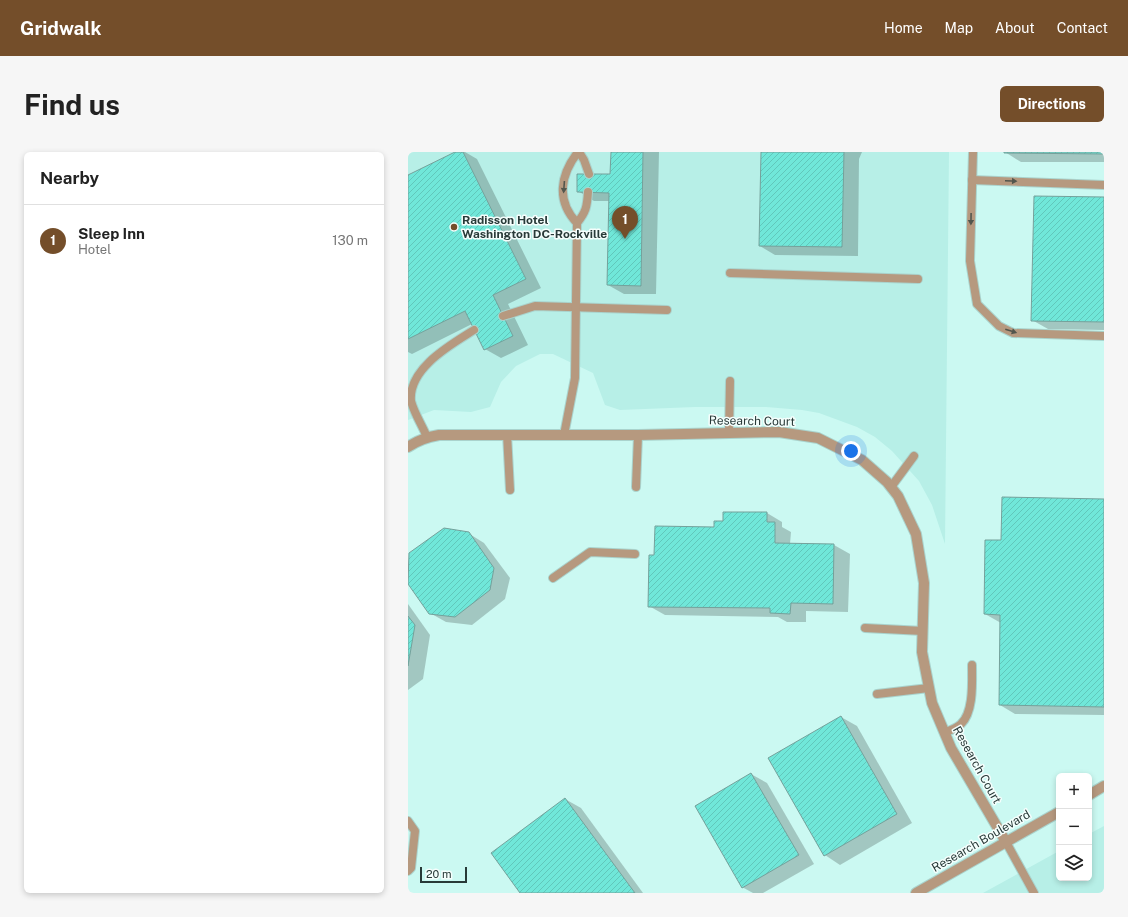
<!DOCTYPE html>
<html lang="en">
<head>
<meta charset="utf-8">
<style>
  body { margin:0; font-family:"Public Sans",sans-serif; background:#f6f6f6; color:#222 }
  .controls { position:absolute; right:12px; bottom:12px; display:grid; overflow:hidden; border-radius:6px; box-shadow:0 2px 6px #0003 }
  .controls button { width:36px; height:36px; display:grid; place-items:center; padding:0; border:0; border-bottom:1px solid #e0e0e0; background:#fff; color:#222; font:20px sans-serif }
  .scale { position:absolute; left:12px; bottom:10px; width:47px; box-sizing:border-box; padding-left:4px; border:2px solid #283a38; border-top:0; font-size:11px; line-height:14px; white-space:nowrap; color:#283a38; -webkit-text-stroke:3px #f5fefc; paint-order:stroke }
  .you { position:absolute; left:443px; top:299px; width:14px; height:14px; margin:-10px; border:3px solid #fff; border-radius:50%; background:#1a73e8; box-shadow:0 0 0 6px #1a73e833 }
  .badge { display:grid; place-items:center; width:26px; height:26px; border-radius:50%; background:#744e2a; color:#fff; font-size:13px; font-weight:700 }
  .pin { position:absolute; translate:-50% -33px; filter:drop-shadow(0 1px 2px #0008) }
  .pin::after { content:''; position:absolute; top:21px; width:14px; height:12px; background:inherit; clip-path:polygon(0 0,100% 0,50% 100%) }
  .list { margin:0; padding:0; list-style:none }
  h2 { display:flex; justify-content:space-between; align-items:center; height:52px; margin:0; padding:0 16px; font-size:17px }
  h2 small { font-size:13px; font-weight:400; color:#767676 }
  .list li { display:grid; grid-template-columns:26px 1fr auto; gap:12px; align-items:center; box-sizing:border-box; height:72px; padding:0 16px; border-top:1px solid #e0e0e0 }
  .list b { display:block; font-size:15px; white-space:nowrap }
  .list p { margin:0; font-size:13px; white-space:nowrap; color:#767676 }
  .list em { font-size:13px; font-style:normal; color:#767676 }
  .icon { flex:none; width:22px; height:22px; fill:none; stroke:currentColor; stroke-width:2; stroke-linecap:round; stroke-linejoin:round }
  .map { position:relative; flex:none; width:696px; height:741px; overflow:hidden; border-radius:6px }
  header { display:flex; align-items:center; gap:24px; box-sizing:border-box; height:56px; padding:0 20px; background:#744e2a; color:#fff }
  header strong { font-size:19px }
  nav { display:flex; gap:22px; margin-inline-start:auto; font-size:14px }
  .intro { display:flex; align-items:center; justify-content:space-between; box-sizing:border-box; height:96px; padding:0 24px }
  h1 { margin:0; font-size:28px }
  .button { padding:10px 18px; border-radius:6px; background:#744e2a; color:#fff; font-size:14px; font-weight:700 }
  main { display:flex; gap:24px; padding:0 24px }
  aside { flex:1; background:#fff; border-radius:6px; box-shadow:0 2px 6px #0003 }
  .map>svg:first-child { display:block }
  .built { fill:#b7efe7 }
  .shadow { fill:#0003 }
  .building { fill:url(#building-hatch); stroke:#75a19b }
  .lines { fill:none; stroke-linecap:round; stroke-linejoin:round }
  .service-casing { stroke:#aad3cd; stroke-width:10 }
  .minor-casing { stroke:#aad3cd; stroke-width:12 }
  .tertiary-casing { stroke:#aad3cd; stroke-width:12 }
  .service { stroke:#b6997f; stroke-width:8 }
  .minor { stroke:#b6997f; stroke-width:10 }
  .tertiary { stroke:#b6997f; stroke-width:10 }
  .oneway { fill:#53564d }
  .poi-dot { fill:#744e2a; stroke:#f5fefc; stroke-width:1.5 }
  .labels { text-anchor:middle; dominant-baseline:central; stroke-width:3; stroke-linejoin:round; paint-order:stroke }
  .poi-label { font-size:12px; font-weight:bold; fill:#283a38; stroke:#f5fefc; text-anchor:start }
  .street-label { font-size:12px; fill:#283a38; stroke:#f5fefc }
</style>
</head>
<body>
<header>
<strong>Gridwalk</strong>
<nav><a>Home</a><a>Map</a><a>About</a><a>Contact</a></nav>
</header>
<div class="intro"><h1>Find us</h1><a class="button">Directions</a></div>
<main>
<aside>
<h2>Nearby<small></small></h2>
<ul class="list">
<li><span class="badge">1</span><div><b>Sleep Inn</b><p>Hotel</p></div><em>130 m</em></li>
</ul>
</aside>
<div class="map">
<svg width="696" height="741" viewBox="0 0 696 741">
  <defs>
    <pattern id="building-hatch" width="6" height="6" patternUnits="userSpaceOnUse"><rect width="6" height="6" fill="#70e7d9"/><path d="M-1 1l2-2M0 6l6-6M5 7l2-2" fill="none" stroke="#61c7bb"/></pattern>
  </defs>
  <rect width="100%" height="100%" fill="#cbf9f2"/>
  <g class="built">
    <path d="M0,0H541L537,392L524,353L511,329L484,299L467,285L449,275L411,261L394,258L358,255H287L212,258L197,253L185,221L145,202H132L108,214L93,230L82,255L63,260L26,258L0,268Z"/>
    <path d="M696,674V741H575L651,699V726H681V682Z"/>
  </g>
  <g class="shadow">
    <path d="M49,0H57L69,7L133,136L100,152L120,193L93,206L77,197L64,172L4,202L0,200V24Z"/>
    <path d="M204,0H251L248,142H216L200,133L202,49H186L170,39L203,23Z"/>
    <path d="M354,0H454L451,7L450,104L367,103L352,94Z"/>
    <path d="M597,0H696V10H613Z"/>
    <path d="M696,46V178L640,177L624,168Z"/>
    <path d="M696,348V563L607,562L592,553L593,471L577,462L594,389Z"/>
    <path d="M359,361L374,370V375L383,380L382,392L426,393L442,402L440,460L398,459V470H379L370,465L257,463L241,454L247,404L307,376L316,370Z"/>
    <path d="M60,381L76,391L102,426L97,447L64,473L38,470L22,461L0,430V412L2,402Z"/>
    <path d="M0,452L22,483L15,527L0,538Z"/>
    <path d="M433,565L449,574L504,671L432,713L417,703Z"/>
    <path d="M343,622L359,631L406,712L355,741H345L334,735Z"/>
    <path d="M157,647L173,656L235,741H113Z"/>
  </g>
  <g class="building">
    <path d="M47,0H55L118,127L85,143L105,184L76,198L57,159L0,187V23Z"/>
    <path d="M203,0H235L233,134L199,133L201,41L169,40V22H202Z"/>
    <path d="M353,0H436L434,95L351,94Z"/>
    <path d="M596,0H696V2L596,1Z"/>
    <path d="M626,44L696,45V170L623,169Z"/>
    <path d="M594,345L696,347V555L591,553L592,463L576,462L577,388H593Z"/>
    <path d="M315,360H359V370H367V391L426,392L425,452L383,451L382,462L362,461V456L240,455L241,403H246L247,374L306,375V369H315Z"/>
    <path d="M36,376L61,380L86,416L82,438L47,465L21,462L0,432L1,401Z"/>
    <path d="M0,464L7,473L0,514Z"/>
    <path d="M433,564L489,662L416,704L360,606Z"/>
    <path d="M343,621L391,703L334,736L287,654Z"/>
    <path d="M157,646L227,741H112L83,701Z"/>
  </g>
  <g class="lines">
    <defs>
      <g id="service">
        <path d="M171,0L176,8L181,22"/>
        <path d="M565,0L562,109L569,152L591,174L605,181L696,184"/>
        <path d="M564,28L696,33"/>
        <path d="M169,71C148,49 152,23 170,0"/>
        <path d="M322,121L510,127"/>
        <path d="M95,164L127,154L259,158"/>
        <path d="M321,281L322,229"/>
        <path d="M99,282L102,338"/>
        <path d="M156,283L167,226L169,71C178,60 179,55 180,40"/>
        <path d="M19,285C14,273 6,261 3,249C0,216 44,192 66,178"/>
        <path d="M228,335L230,283"/>
        <path d="M483,335L506,304"/>
        <path d="M145,426L182,400L227,402"/>
        <path d="M457,476L515,479"/>
        <path d="M469,542L521,536"/>
        <path d="M537,581C542,578 549,576 553,572C566,560 564,530 564,513"/>
        <path d="M0,669L7,679L3,716L0,719"/>
        <path d="M598,690L626,741"/>
      </g>
      <path id="minor" d="M0,295C10,288 19,285 31,283H230L371,280L410,286L454,308L479,330L490,344L508,382L516,431L514,500L524,551L543,596L598,690"/>
      <g id="tertiary">
        <path d="M681,643L696,634"/>
        <path d="M508,741L651,660"/>
      </g>
    </defs>
    <use href="#service" class="service-casing"/>
    <use href="#minor" class="minor-casing"/>
    <use href="#tertiary" class="tertiary-casing"/>
    <use href="#service" class="service"/>
    <use href="#minor" class="minor"/>
    <use href="#tertiary" class="tertiary"/>
  </g>
  <defs><path id="oneway-solid" d="M-6-.8H1V-3.2L6.5 0L1 3.2V.8H-6Z"/></defs>
  <g class="oneway">
    <use href="#oneway-solid" transform="translate(603 29) rotate(2)"/>
    <use href="#oneway-solid" transform="translate(156 35) rotate(94)"/>
    <use href="#oneway-solid" transform="translate(563 67) rotate(91)"/>
    <use href="#oneway-solid" transform="translate(603 179) rotate(17)"/>
  </g>
  <circle class="poi-dot" cx="46" cy="75" r="4"/>
  <g class="labels">
    <g class="poi-label">
      <text x="54" y="68">Radisson Hotel<tspan x="54" dy="14">Washington DC-Rockville</tspan></text>
    </g>
    <g class="street-label">
      <text transform="translate(344 269) rotate(1)">Research Court</text>
      <text transform="translate(569 613) rotate(61)">Research Court</text>
      <text transform="translate(573 689) rotate(-30)">Research Boulevard</text>
    </g>
  </g>
</svg>
<div class="controls">
<button>+</button>
<button>−</button>
<button><svg class="icon" aria-label="layers" viewBox="0 0 24 24"><path d="M12 4l9 5-9 5-9-5zM3 14l9 5 9-5"/></svg></button>
</div>
<div class="scale">20 m</div>
<div class="you"></div>
<div class="pin badge" style="left:217px;top:87px">1</div>
</div>
</main>
</body>
</html>
